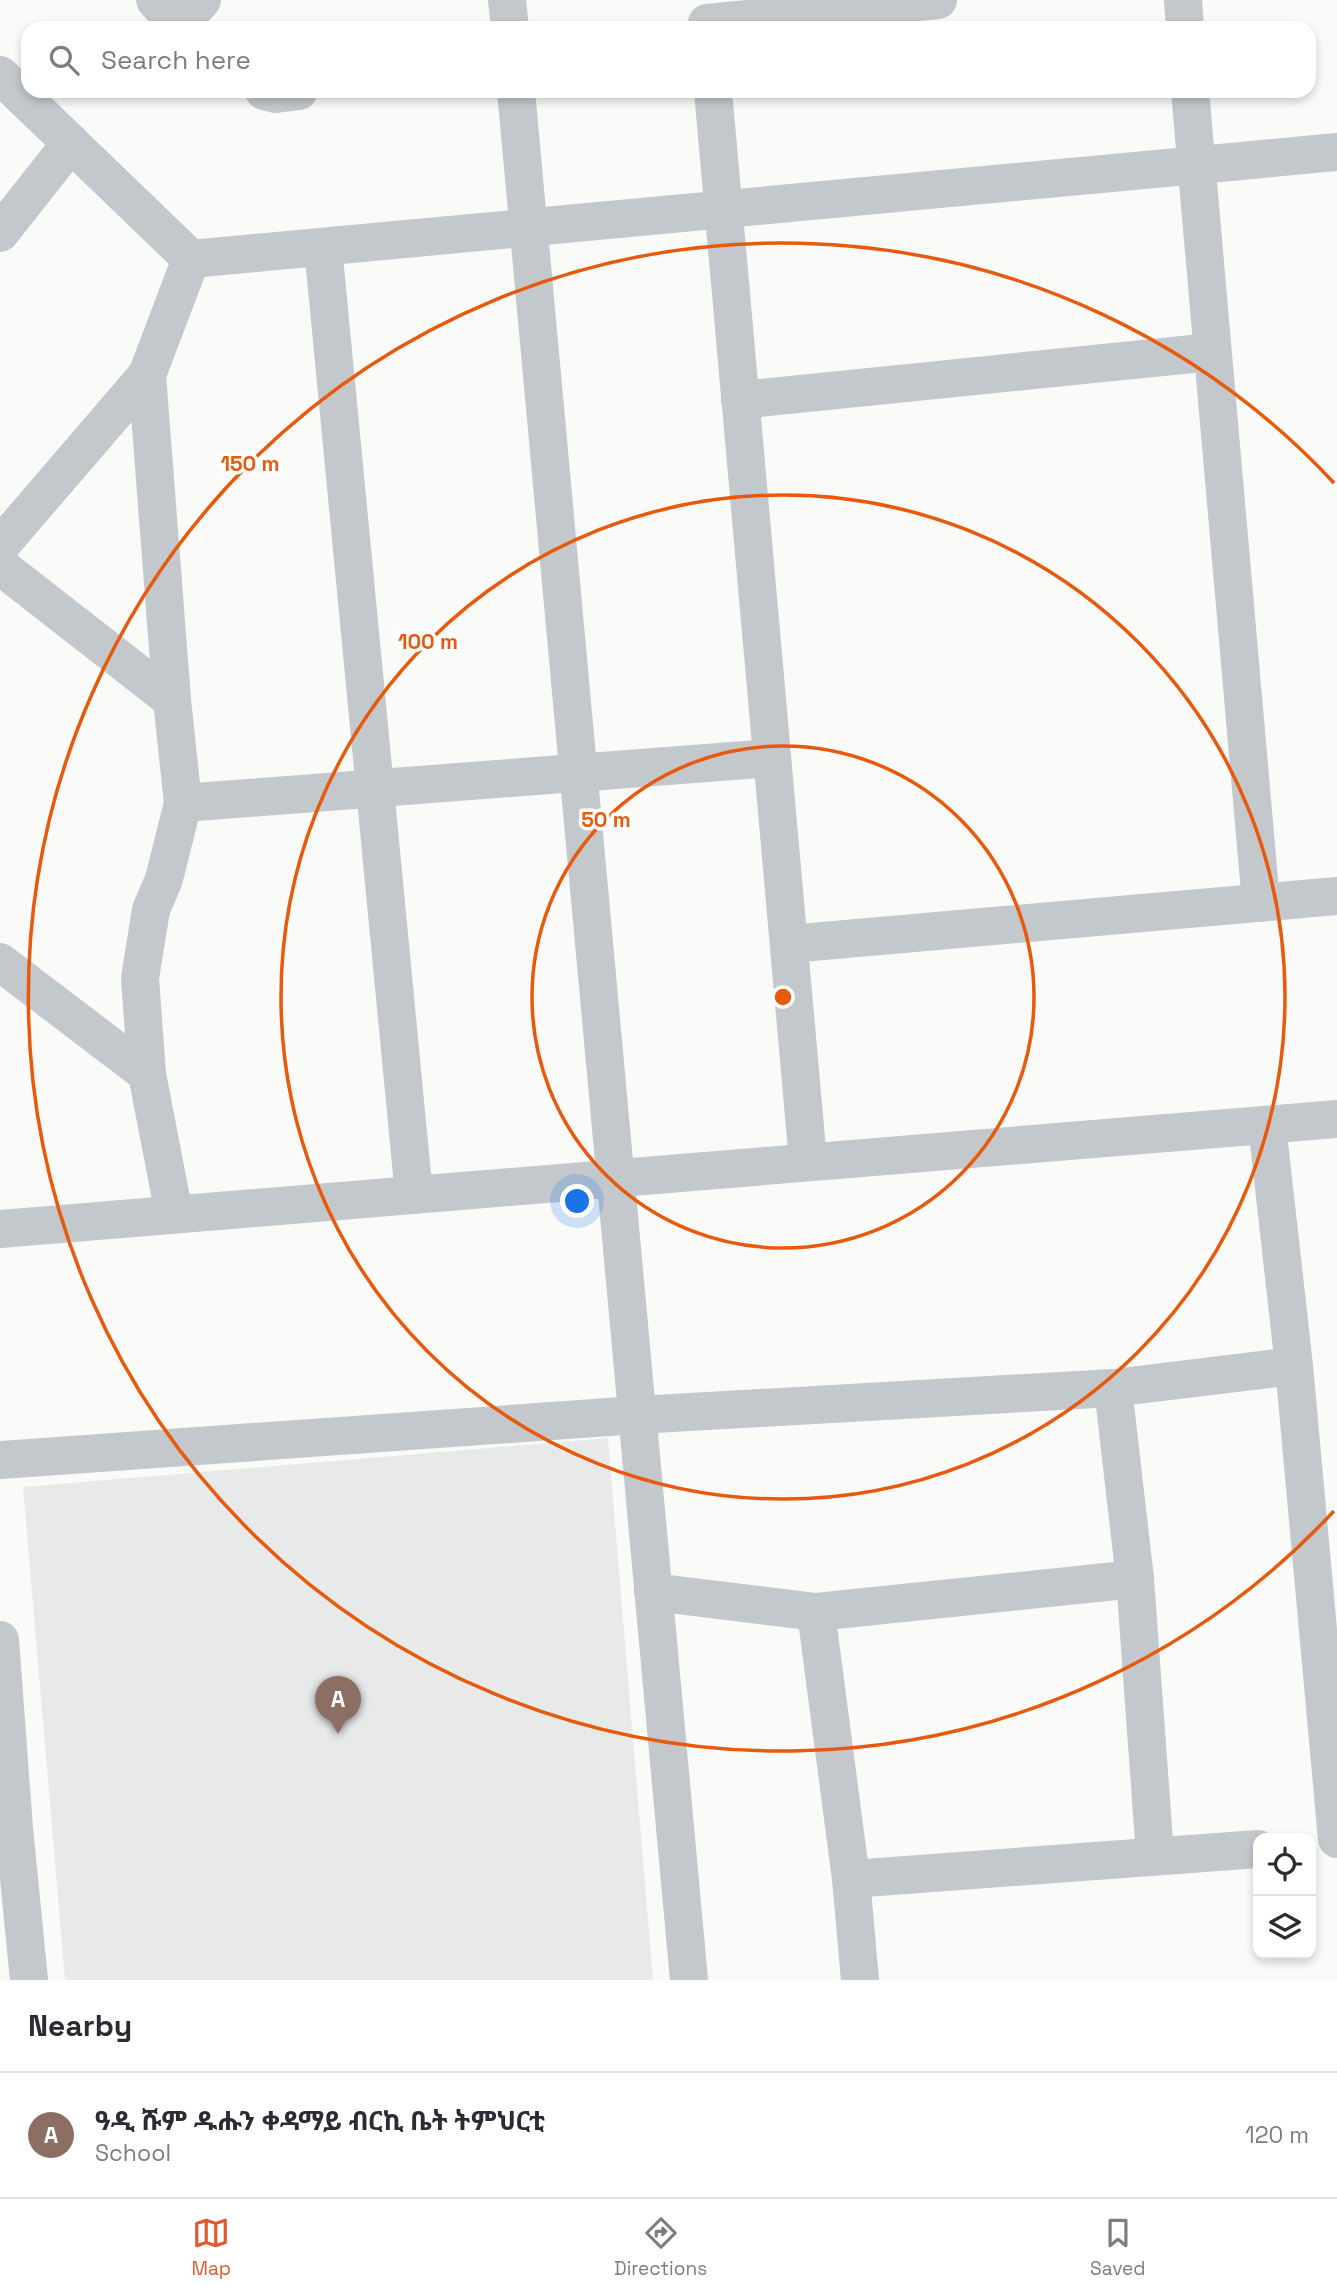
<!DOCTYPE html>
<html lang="en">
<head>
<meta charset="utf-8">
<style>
  body { margin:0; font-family:"Space Grotesk","Noto Sans Ethiopic",sans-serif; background:#f7f7f7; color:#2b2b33 }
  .controls { position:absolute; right:21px; bottom:21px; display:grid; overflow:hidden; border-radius:14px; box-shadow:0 4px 10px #0003 }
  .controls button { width:63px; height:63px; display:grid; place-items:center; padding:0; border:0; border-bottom:2px solid #e1e1e2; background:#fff; color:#2b2b33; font:35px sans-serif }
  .you { position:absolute; left:578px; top:1202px; width:24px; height:24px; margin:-18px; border:5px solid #fff; border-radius:50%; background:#1a73e8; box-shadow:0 0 0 10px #1a73e833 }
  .badge { display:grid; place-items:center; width:46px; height:46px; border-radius:50%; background:#e4572e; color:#fff; font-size:23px; font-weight:700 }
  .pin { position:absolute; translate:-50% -58px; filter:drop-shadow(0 2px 4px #0008) }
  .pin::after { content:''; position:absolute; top:37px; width:24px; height:21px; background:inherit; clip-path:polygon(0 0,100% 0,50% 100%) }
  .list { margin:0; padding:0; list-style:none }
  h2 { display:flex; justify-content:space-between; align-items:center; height:91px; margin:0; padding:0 28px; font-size:30px }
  h2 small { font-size:23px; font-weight:400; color:#7c7c81 }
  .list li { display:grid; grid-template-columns:46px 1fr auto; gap:21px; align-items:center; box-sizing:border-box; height:126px; padding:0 28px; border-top:2px solid #e1e1e2 }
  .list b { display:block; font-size:26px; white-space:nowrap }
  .list p { margin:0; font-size:23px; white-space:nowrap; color:#7c7c81 }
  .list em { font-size:23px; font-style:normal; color:#7c7c81 }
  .icon { flex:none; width:38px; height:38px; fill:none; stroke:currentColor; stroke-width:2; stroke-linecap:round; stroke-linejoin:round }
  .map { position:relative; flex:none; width:1337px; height:1980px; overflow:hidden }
  .search { position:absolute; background:#fff; box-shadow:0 4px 10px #0003; left:21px; right:21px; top:21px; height:77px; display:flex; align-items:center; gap:18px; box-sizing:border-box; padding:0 24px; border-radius:21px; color:#7c7c81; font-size:26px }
  .sheet { height:217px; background:#fff }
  nav { display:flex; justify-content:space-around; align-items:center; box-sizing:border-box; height:98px; border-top:2px solid #e1e1e2; background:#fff; font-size:19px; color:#7c7c81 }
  nav a { display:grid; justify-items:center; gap:4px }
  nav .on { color:#e4572e }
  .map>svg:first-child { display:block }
  .built { fill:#e8e9e9 }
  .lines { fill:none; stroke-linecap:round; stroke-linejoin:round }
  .minor { stroke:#c3c8cc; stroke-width:38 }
  .ring { fill:none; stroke:#e8590c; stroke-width:3.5 }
  .centre { fill:#e8590c; stroke:#fff; stroke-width:3.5 }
  .ring-label { font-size:21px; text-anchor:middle; font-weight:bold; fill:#e8590c; stroke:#fff; stroke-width:7; stroke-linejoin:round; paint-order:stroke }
</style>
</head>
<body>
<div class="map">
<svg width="1337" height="1980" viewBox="0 0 1337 1980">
  <rect width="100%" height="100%" fill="#fafaf8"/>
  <path class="built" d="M608,1438L653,1980H65L23,1487Z"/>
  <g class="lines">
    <g class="minor">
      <path d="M155,0L181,28"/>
      <path d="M507,0L510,28"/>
      <path d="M1183,0L1185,28"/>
      <path d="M707,23L938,0"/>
      <path d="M179,26L202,0"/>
      <path d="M0,75L191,259L147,375L172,700L183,803L164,879L151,910L140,978L147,1074"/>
      <path d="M264,91L276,94L299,91"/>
      <path d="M516,91L689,1980"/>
      <path d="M713,91L808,1161"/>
      <path d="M1190,91L1261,903"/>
      <path d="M0,233L71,143"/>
      <path d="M323,247L414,1195"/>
      <path d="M191,259L1337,152"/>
      <path d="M740,400L1212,352"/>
      <path d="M0,546L147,375"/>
      <path d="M0,566L172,700"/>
      <path d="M183,803L772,758"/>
      <path d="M789,944L1337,896"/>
      <path d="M0,962L147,1074L174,1214"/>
      <path d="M1267,1125L1294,1366L1337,1839"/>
      <path d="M0,1229L1337,1119"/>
      <path d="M1113,1388L1135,1579L1155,1855"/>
      <path d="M0,1460L637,1415L1113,1388L1294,1366"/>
      <path d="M653,1592L816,1612L1135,1579"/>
      <path d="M816,1612L851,1879L860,1980"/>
      <path d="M0,1640L14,1828L29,1980"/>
      <path d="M851,1879L1258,1849"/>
    </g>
  </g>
  <g class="ring">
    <circle cx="783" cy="997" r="251"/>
    <circle cx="783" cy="997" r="502"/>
    <path d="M1334 1511A754 754 0 1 1 1334 483"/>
  </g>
  <circle cx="783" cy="997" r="10" class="centre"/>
  <g class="ring-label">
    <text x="250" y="471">150 m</text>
    <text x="428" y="649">100 m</text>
    <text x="606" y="827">50 m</text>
  </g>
</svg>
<div class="controls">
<button><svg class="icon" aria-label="locate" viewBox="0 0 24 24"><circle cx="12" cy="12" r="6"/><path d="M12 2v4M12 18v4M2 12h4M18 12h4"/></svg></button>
<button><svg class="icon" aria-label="layers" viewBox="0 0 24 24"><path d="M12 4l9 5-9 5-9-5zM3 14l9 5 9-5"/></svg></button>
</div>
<div class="you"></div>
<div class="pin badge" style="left:338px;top:1734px;background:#8d6e63">A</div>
<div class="search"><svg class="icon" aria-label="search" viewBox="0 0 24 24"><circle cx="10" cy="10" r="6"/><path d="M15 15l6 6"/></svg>Search here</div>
</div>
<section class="sheet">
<h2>Nearby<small></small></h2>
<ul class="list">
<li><span class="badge" style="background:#8d6e63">A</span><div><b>ዓዲ ሹም ዱሑን ቀዳማይ ብርኪ ቤት ትምህርቲ</b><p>School</p></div><em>120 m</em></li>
</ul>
</section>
<nav>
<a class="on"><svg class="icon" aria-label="map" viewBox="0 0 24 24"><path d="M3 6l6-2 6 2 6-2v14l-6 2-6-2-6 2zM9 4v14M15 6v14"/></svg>Map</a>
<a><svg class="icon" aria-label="directions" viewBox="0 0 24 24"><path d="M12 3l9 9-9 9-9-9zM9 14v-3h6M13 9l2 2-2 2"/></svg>Directions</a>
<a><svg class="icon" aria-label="saved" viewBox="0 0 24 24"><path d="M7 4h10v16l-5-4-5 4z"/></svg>Saved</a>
</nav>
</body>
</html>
